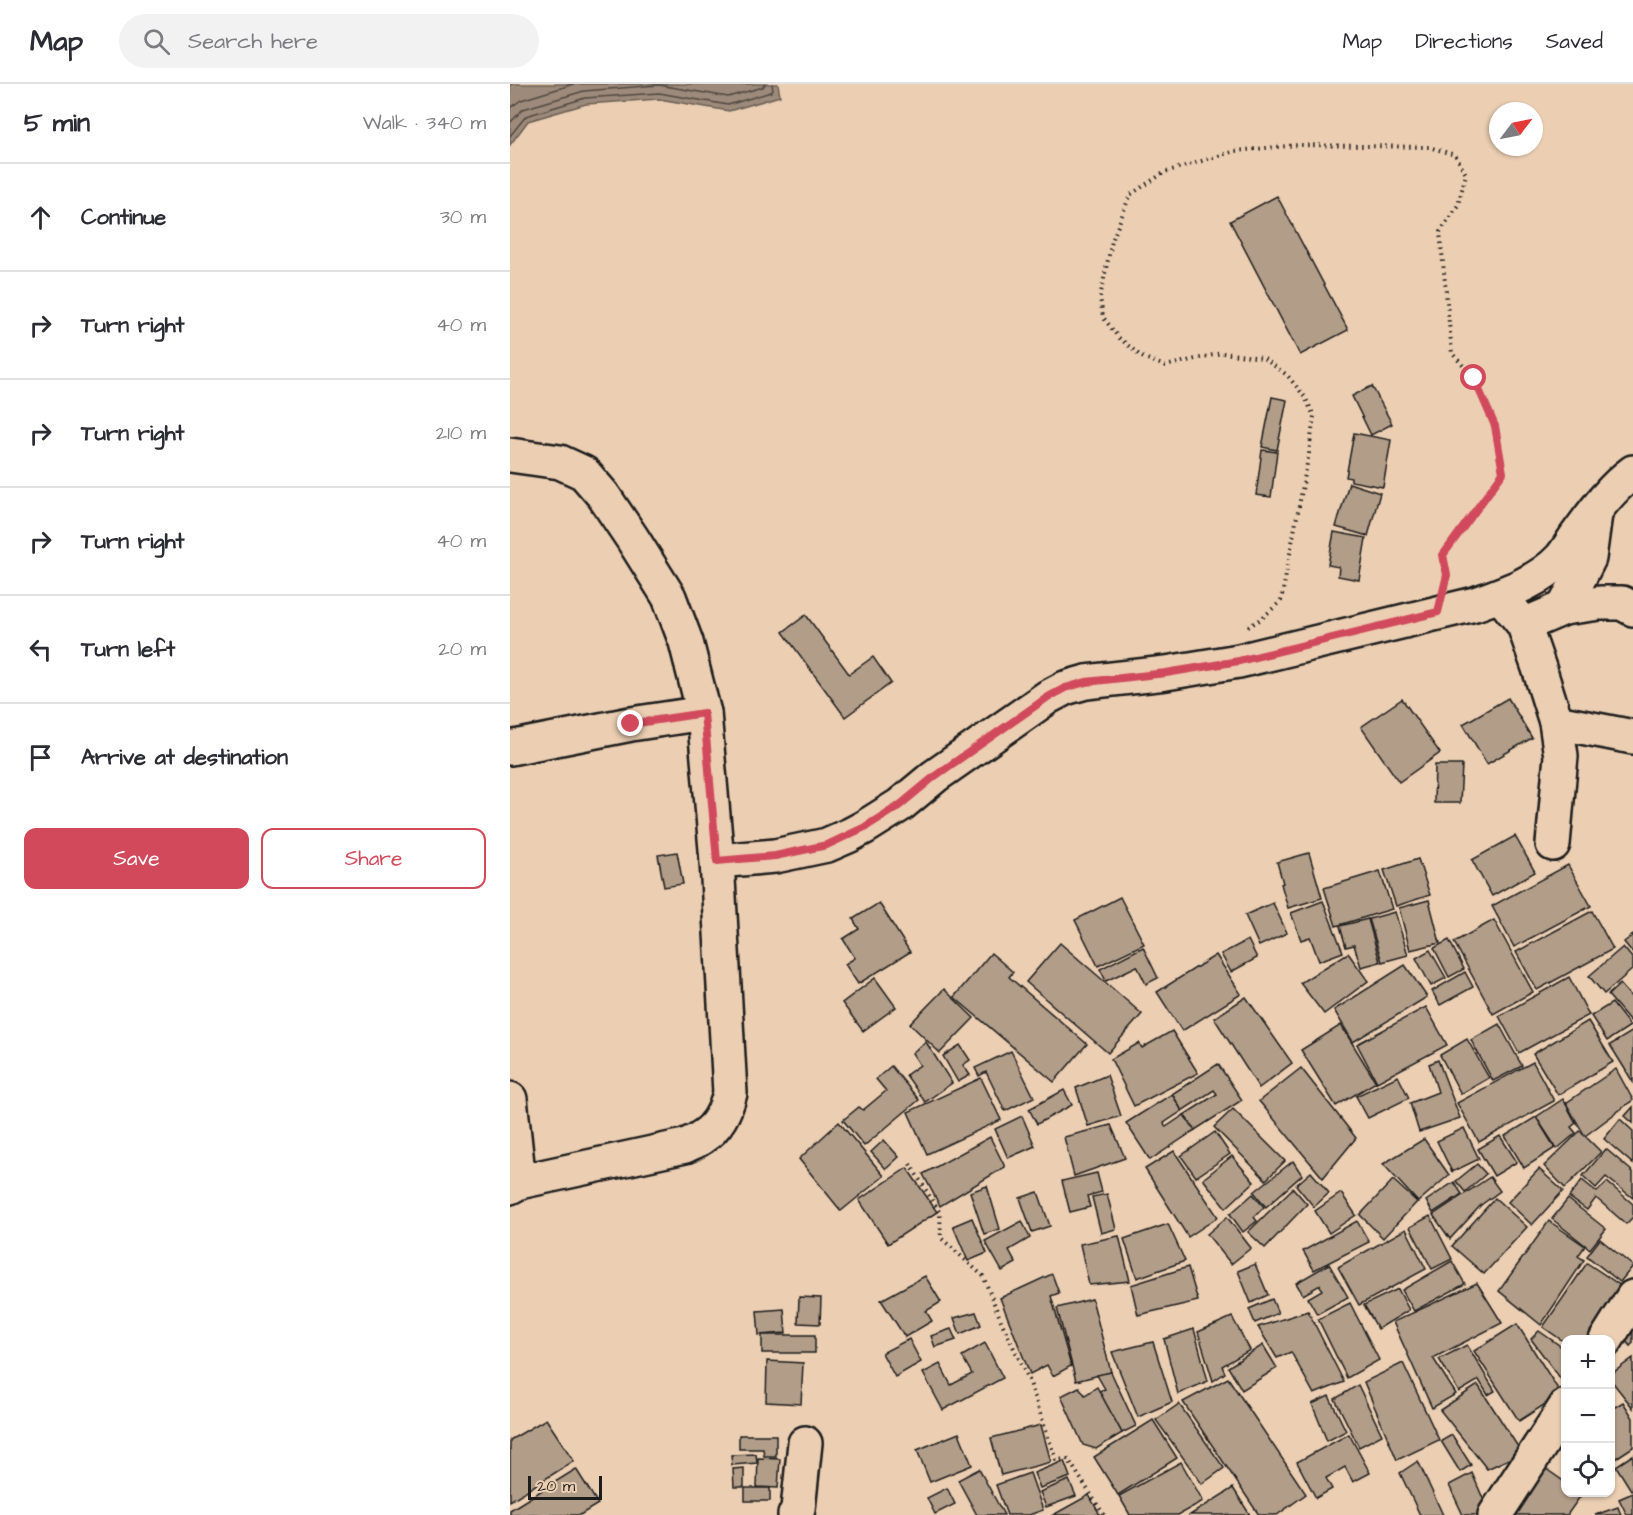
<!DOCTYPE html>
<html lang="en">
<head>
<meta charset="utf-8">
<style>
  body { margin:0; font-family:"Architects Daughter",sans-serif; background:#f2f2f3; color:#2b2b33 }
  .controls { position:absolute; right:18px; bottom:18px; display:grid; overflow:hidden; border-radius:12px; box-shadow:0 2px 4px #0004 }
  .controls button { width:54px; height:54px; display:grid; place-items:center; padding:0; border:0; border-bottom:2px solid #e1e1e2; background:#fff; color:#2b2b33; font:30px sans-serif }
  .compass { position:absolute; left:979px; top:18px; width:54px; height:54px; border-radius:50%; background:#fff; box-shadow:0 2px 4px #0004; rotate:58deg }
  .scale { position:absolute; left:18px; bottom:15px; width:74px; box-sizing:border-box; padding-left:6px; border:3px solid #1c1c1c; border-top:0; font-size:16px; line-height:21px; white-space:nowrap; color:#1c1c1c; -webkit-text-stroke:4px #eccfb3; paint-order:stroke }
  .stop { position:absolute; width:18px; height:18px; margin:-14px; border:4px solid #d1495b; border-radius:50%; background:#fff }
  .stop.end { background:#d1495b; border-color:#fff; box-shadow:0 2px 6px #0008 }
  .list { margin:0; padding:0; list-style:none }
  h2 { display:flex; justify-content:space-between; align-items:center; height:78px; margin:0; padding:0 24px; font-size:26px }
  h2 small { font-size:20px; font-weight:400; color:#7c7c81 }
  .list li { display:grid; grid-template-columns:39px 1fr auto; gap:18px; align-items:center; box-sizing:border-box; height:108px; padding:0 24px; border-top:2px solid #e1e1e2 }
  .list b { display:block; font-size:22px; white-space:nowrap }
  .list em { font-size:20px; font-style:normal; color:#7c7c81 }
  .actions { display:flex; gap:12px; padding:18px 24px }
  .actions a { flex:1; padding:14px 0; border:2px solid #d1495b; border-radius:12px; text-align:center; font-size:21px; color:#d1495b }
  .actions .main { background:#d1495b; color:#fff }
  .icon { flex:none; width:33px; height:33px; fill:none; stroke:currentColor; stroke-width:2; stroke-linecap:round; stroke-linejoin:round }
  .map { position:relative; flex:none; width:1123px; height:1431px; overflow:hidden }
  header { display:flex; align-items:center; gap:36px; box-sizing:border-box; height:84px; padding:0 30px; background:#fff; border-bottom:2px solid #e1e1e2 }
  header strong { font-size:28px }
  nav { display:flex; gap:33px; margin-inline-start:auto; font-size:21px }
  .search { width:420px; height:54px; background:#f2f2f3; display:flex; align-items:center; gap:15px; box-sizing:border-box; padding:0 21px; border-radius:33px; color:#7c7c81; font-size:22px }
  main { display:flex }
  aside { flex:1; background:#fff }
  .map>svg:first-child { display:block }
  .water { fill:#9d8a7a; stroke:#695e54; stroke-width:1.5 }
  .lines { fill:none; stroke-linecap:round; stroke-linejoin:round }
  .shore { stroke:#504842; stroke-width:1.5 }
  .building { fill:#b29d89; stroke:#1c1c1c; stroke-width:1.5 }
  .minor-casing { stroke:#1c1c1c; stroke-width:38 }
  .path { stroke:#1c1c1c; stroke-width:4; stroke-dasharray:1.5 4.5; stroke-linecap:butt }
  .minor { stroke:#eccfb3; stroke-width:33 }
  .route { stroke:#d1495b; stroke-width:8 }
</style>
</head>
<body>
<header>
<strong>Map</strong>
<div class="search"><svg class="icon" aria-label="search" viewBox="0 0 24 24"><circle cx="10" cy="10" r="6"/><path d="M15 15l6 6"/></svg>Search here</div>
<nav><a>Map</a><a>Directions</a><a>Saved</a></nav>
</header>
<main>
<aside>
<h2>5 min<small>Walk · 340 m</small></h2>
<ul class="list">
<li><svg class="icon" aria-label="ahead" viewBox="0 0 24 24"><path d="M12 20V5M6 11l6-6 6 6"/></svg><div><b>Continue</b></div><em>30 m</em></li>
<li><svg class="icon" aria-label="right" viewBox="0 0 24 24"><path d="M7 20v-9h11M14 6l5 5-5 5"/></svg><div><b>Turn right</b></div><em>40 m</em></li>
<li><svg class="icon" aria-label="right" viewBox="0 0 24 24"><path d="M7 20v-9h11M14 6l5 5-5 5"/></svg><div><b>Turn right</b></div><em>210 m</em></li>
<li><svg class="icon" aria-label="right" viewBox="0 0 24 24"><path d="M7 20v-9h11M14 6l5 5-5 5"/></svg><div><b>Turn right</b></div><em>40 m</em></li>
<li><svg class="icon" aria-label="left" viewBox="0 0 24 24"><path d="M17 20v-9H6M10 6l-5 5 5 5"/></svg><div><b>Turn left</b></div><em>20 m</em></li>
<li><svg class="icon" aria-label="arrive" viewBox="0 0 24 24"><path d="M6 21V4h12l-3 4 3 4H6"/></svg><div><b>Arrive at destination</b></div></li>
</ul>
<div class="actions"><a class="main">Save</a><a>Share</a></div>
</aside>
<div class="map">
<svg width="1123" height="1431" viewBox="0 0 1123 1431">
  <rect width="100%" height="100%" fill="#eccfb3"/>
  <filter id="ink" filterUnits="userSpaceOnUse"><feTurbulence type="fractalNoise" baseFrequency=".0167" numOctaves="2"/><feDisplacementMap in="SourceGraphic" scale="12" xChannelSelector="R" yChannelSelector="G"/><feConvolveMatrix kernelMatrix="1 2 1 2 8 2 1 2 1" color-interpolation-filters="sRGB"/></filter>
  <g filter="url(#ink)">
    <path class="water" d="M0,0H268L270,12L219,27L149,15L76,20L18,37L0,61Z"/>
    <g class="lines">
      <g class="shore">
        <path d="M0,24L11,16L64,0"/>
        <path d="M0,39L13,25L74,7L149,1L218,13L253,3L255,0"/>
        <path d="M0,52L16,32L75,14L149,9L218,21L261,8L263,6L262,0"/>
      </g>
    </g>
    <g class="building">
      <path d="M767,112L838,246L790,271L720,137Z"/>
      <path d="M862,302L882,340L861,351L842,312Z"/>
      <path d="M762,313L777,316L767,366L752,363Z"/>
      <path d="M844,349L881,356L873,403L841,397V394L836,393Z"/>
      <path d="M752,366L767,368L761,413L746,411Z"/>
      <path d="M839,399L870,409L858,452L826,443Z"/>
      <path d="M824,448L856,454L849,496L828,492L829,483L818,481Z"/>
      <path d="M296,531L339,590L363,573L381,599L335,633L273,548Z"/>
      <path d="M998,614L1022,654L977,680L953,640Z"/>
      <path d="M892,615L930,669L889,698L851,643Z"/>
      <path d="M925,681H952L950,719H924Z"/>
      <path d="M1005,752L1025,788L982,812L962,776Z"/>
      <path d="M167,768L173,800L154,803L148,771Z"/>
      <path d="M799,769L812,814L778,824L771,800L773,799L767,778Z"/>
      <path d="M908,775L920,811L886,822L874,786Z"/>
      <path d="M1058,781L1081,822L1004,863L982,822Z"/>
      <path d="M870,787L882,825L826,842L814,804Z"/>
      <path d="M610,813L634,860L588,882L565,836Z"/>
      <path d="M919,816L930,859L900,866L889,824Z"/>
      <path d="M813,817L833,868L809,877L800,853L791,856L781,829Z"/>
      <path d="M369,819L400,868L348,900L335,880L345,874L333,855L349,845L343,835Z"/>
      <path d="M763,819L777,849L749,862L735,831Z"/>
      <path d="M1082,827L1103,865L1027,906L1006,868Z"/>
      <path d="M885,828L898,871L872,878L859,835Z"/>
      <path d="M858,835L870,878L851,883L844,861L836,863L830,842Z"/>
      <path d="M984,836L1023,908L983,930L944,858Z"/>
      <path d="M1123,851V869L1114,858Z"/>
      <path d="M738,856L747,874L721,888L711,870Z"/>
      <path d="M939,856L954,885L939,893L924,864Z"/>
      <path d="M550,859L632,930L598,969L516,898Z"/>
      <path d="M633,863L648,894L636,900L627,882L596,897L590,885Z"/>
      <path d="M1113,863L1123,875V885L1094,910L1079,892Z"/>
      <path d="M920,866L936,894L921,902L906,874Z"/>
      <path d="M481,869L503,888L499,893L577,960L544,998L444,913Z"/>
      <path d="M838,869L858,897L814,930L790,899Z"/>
      <path d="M706,871L731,910L672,947L647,908Z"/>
      <path d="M895,881L917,913L843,958L824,926Z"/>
      <path d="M955,888L963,903L930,921L922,907Z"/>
      <path d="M1059,893L1079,931L1009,969L989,932Z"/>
      <path d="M365,894L386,923L353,947L332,919Z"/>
      <path d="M1110,900L1123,915V934L1120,937L1098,911Z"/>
      <path d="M434,905L464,934L430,969L400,940Z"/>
      <path d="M736,913L782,979L749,1004L704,934Z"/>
      <path d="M1102,919L1120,942L1097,957L1081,932Z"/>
      <path d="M916,923L937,961L867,998L847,960Z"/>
      <path d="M1078,937L1103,978L1048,1011L1023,970Z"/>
      <path d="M989,940L1012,982L983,997L961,956Z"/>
      <path d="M831,941L866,998L826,1022L791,966Z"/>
      <path d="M662,947L688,989L624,1022L601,975L629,959L632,964Z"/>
      <path d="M1123,947V998L1100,961Z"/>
      <path d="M957,955L979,994L951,1010L930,971Z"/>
      <path d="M416,958L442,999L415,1018L396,991L410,981L402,969Z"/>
      <path d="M450,961L460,976L453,981L460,991L448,998L433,972Z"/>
      <path d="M501,967L524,1013L495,1027L476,988L469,992L465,984Z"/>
      <path d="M928,976L950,1034L909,1048L900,1019L928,1008L919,980Z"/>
      <path d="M1023,978L1044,1017L969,1058L947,1019Z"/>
      <path d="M708,980L732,1016L685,1046L674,1031L707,1010L704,1006L672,1027L662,1010Z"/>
      <path d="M381,982L409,1016L354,1062L333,1036L349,1023L353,1026L376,1007L366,995Z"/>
      <path d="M791,984L846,1054L813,1094L749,1017Z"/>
      <path d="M1106,985L1123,1016L1075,1052L1056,1019Z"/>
      <path d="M597,991L611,1032L578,1042L566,1004Z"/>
      <path d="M888,992L899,1014L858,1034L846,1012Z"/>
      <path d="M471,994L491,1036L417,1070L398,1028Z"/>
      <path d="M554,1006L562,1021L527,1040L519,1025Z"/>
      <path d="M662,1010L672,1027L654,1039L656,1043L674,1031L685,1046L640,1076L616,1039Z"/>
      <path d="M1053,1015L1066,1039L1061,1043L1066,1049L1047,1065L1026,1033Z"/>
      <path d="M1123,1023V1039L1115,1032Z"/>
      <path d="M723,1025L775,1077L756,1096L704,1043Z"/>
      <path d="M512,1032L525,1062L498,1074L485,1045Z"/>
      <path d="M1026,1033L1045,1064L1014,1084L995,1052Z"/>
      <path d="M1110,1035L1123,1047V1080L1094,1055Z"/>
      <path d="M329,1038L374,1092L331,1127L289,1075Z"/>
      <path d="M601,1041L615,1074L564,1092L554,1053Z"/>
      <path d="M954,1044L969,1075L942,1088L927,1057Z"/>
      <path d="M1070,1047L1091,1068L1055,1104L1034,1082Z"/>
      <path d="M705,1048L720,1070L686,1093L671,1072Z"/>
      <path d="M990,1052L1007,1078L984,1092L968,1065Z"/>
      <path d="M480,1053L495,1083L430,1122L413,1090Z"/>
      <path d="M914,1055L939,1091L908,1118L873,1080Z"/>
      <path d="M374,1056L389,1073L376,1085L361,1068Z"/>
      <path d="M1096,1065L1123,1088V1114L1096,1093L1086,1104L1073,1092Z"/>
      <path d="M664,1067L708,1133L678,1153L635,1085Z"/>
      <path d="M722,1072L744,1098L716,1124L693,1095Z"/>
      <path d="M783,1077L792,1091L756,1123L744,1108Z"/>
      <path d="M967,1080L976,1090L955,1108L946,1097Z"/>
      <path d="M397,1084L427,1128L378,1160L349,1116Z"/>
      <path d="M1029,1085L1053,1107L1022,1141L998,1118Z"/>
      <path d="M801,1088L819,1109L804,1123L786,1101Z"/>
      <path d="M587,1089L592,1108L577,1112L580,1123L560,1128L552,1097Z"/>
      <path d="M980,1093L990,1107L971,1121L940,1155L923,1131Z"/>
      <path d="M883,1096L907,1118L873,1154L850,1131Z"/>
      <path d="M1072,1096L1087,1108L1097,1098L1123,1120V1133L1116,1140L1086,1114L1077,1126L1059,1113Z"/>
      <path d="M944,1098L952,1110L923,1129L916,1117Z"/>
      <path d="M477,1102L490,1145L474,1150L460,1108Z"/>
      <path d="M783,1104L797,1120L755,1164L738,1148Z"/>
      <path d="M528,1108L540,1142L522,1148L510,1114Z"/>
      <path d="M831,1109L846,1131L819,1149L805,1127Z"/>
      <path d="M597,1110L606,1145L591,1149L582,1113Z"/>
      <path d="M743,1110L754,1123L744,1133L747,1137L733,1148L720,1130Z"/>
      <path d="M985,1114L1017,1143L974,1190L942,1162Z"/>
      <path d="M1058,1115L1096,1145L1080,1165L1042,1135Z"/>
      <path d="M920,1132L942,1175L922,1185L900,1143Z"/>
      <path d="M717,1133L741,1164L721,1180L697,1150Z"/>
      <path d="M462,1134L477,1169L458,1177L443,1142Z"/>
      <path d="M512,1137L520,1154L499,1166L506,1179L492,1187L475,1157Z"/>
      <path d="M847,1137L859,1158L804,1186L793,1167Z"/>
      <path d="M1039,1137L1075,1162L1068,1172L1074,1176L1031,1241L989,1207Z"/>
      <path d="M658,1140L675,1177L627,1194L614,1155Z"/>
      <path d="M896,1145L916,1185L849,1221L828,1183Z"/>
      <path d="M609,1152L620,1197L579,1201L570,1160Z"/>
      <path d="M1090,1155L1123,1182L1110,1198L1077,1172Z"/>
      <path d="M942,1177L955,1200L904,1227L892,1206Z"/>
      <path d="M1077,1179L1120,1208L1090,1256H1056V1259L1033,1243Z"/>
      <path d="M745,1180L758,1211L741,1219L728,1187Z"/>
      <path d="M819,1180L838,1213L807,1230L798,1214L812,1206L810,1201L793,1211L786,1199Z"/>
      <path d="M678,1183L688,1217L628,1231L621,1201Z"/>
      <path d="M542,1190L549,1209L541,1212L561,1282L543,1292L537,1281L520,1290L490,1214Z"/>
      <path d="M415,1192L431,1218L416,1227L422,1237L395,1253L371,1216Z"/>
      <path d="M967,1199L992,1239L923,1274L946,1310L922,1324L883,1238Z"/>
      <path d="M888,1205L899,1226L868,1245L854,1221Z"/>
      <path d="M289,1213L311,1214L310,1240L288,1239Z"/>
      <path d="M582,1215L601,1288L566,1297L547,1224Z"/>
      <path d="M762,1215L768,1229L745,1239L739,1225Z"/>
      <path d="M840,1219L869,1276L837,1294L808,1235Z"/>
      <path d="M274,1225L276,1249L249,1251L247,1227Z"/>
      <path d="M798,1227L834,1298L804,1310L781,1268L767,1274L748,1243Z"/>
      <path d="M466,1228L471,1241L450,1250L444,1234Z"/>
      <path d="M1123,1229V1259L1120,1262L1106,1244Z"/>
      <path d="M722,1233L740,1266L712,1282L715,1289L703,1297L688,1248Z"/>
      <path d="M1007,1240L1051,1310L1009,1337L964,1267Z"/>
      <path d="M441,1245L446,1256L425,1263L421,1252Z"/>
      <path d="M684,1245L698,1297L668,1310L654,1255Z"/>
      <path d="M1029,1247L1056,1266V1302L1021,1255Z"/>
      <rect x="252" y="1251" width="53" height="18"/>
      <path d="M399,1255L411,1278L385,1293L372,1269Z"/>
      <path d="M643,1258L662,1318L628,1333L602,1268Z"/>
      <path d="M475,1259L493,1294L433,1326L413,1289L430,1280L441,1301L462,1290L452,1272Z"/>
      <path d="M753,1261L767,1284L732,1306L718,1283Z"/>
      <path d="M957,1261L985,1307L978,1311L969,1296L949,1308L929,1275Z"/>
      <path d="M1123,1274V1324L1100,1295V1291Z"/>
      <path d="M257,1277L293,1279L291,1320L256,1318Z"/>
      <path d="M893,1279L929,1356L887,1376L854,1298Z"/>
      <path d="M601,1288L626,1342L612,1349L589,1307L595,1305L587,1291Z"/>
      <path d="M718,1294L796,1410L767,1431H749L673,1318Z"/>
      <path d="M848,1301L872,1351L849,1363L825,1315Z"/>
      <path d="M968,1301L1012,1369L977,1385L930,1326Z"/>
      <path d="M569,1303L575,1311L587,1303L612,1349L586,1365L573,1361L551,1312Z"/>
      <path d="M819,1312L836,1347L817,1357L802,1320Z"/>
      <path d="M1113,1318L1123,1334V1363L1100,1378V1326Z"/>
      <path d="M669,1320L714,1384L692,1400L646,1336Z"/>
      <path d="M36,1335L64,1377L0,1417V1356Z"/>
      <path d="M643,1336L667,1374L608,1411L584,1373Z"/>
      <path d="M531,1341L541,1378L491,1391L481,1354Z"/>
      <path d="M449,1349L462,1381L420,1398L407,1366Z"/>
      <path d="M839,1350L860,1389L843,1398L835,1383L816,1394L822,1405L806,1414L787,1378Z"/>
      <path d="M229,1351H266V1372H254L253,1365H229Z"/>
      <path d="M942,1351L961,1381L950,1388L931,1357Z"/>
      <path d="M1056,1356V1375L1047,1361Z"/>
      <path d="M246,1370L247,1379L222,1381L221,1371Z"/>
      <path d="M1123,1371V1405L1121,1406L1106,1382Z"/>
      <path d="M248,1374L270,1375L268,1404L247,1403Z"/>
      <path d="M554,1377L560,1393L530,1404L524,1389Z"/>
      <path d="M908,1377L933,1431H910L890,1389Z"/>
      <path d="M671,1378L693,1417L668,1431H620L609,1412Z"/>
      <path d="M1032,1382L1056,1399V1408H1069L1072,1410L1057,1431H997Z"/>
      <path d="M234,1384V1403H224L223,1385Z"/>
      <path d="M66,1385L88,1420L70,1431H0V1426Z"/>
      <path d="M469,1385L494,1431H467L448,1396Z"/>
      <path d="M520,1389L533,1426L519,1431H497L486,1401Z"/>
      <path d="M962,1389L978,1426L971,1431H953L939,1401Z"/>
      <path d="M559,1396L566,1412L536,1423L530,1408Z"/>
      <rect x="235" y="1404" width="25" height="13"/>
      <path d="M437,1404L445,1420L425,1430L417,1414Z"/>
      <path d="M723,1404L740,1431H680Z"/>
      <path d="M1123,1409V1431H1117L1109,1415Z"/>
      <path d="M579,1411L590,1431H543Z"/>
      <path d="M1108,1423L1111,1431H1085Z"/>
    </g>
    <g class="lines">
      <defs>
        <g id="minor">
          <path d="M0,371L50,378L74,389L93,411L122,454L159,513L176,558L194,629L207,777L220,1009C216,1026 207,1044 192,1053C187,1057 181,1059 175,1062L9,1098L0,1103"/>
          <path d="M990,511L1014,541L1029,584L1046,638L1051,672L1043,760"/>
          <path d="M1054,524L1079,474L1085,430"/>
          <path d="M1014,541L1054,524L1090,519H1112L1123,525"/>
          <path d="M1046,638L1123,653"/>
          <path d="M0,664L121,640L194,629"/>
          <path d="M207,777L265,772L317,761L340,751L355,743L390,721L425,692L538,613L555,604L576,598L656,589L729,577L965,520C995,509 1029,498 1051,474C1057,467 1062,458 1067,451C1084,428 1100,405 1123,388"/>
          <path d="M0,1015L9,1098"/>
          <path d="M1096,1256L1123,1213"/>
          <path d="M285,1431L288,1425L295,1359"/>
          <path d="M985,1431L1056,1322"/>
        </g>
      </defs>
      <use href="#minor" class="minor-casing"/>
      <g class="path">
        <path d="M738,543L751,535L771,517L799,369L804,332L795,313L777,291L753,274L712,269L655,282L632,273L608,253L593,233L590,213L602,157L620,111L655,88L725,67L788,61L919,63L945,71L956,90L948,121L930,148L942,269L964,294L985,343L993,389L933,471L937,491L935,498"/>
        <path d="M400,1080L430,1129L431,1154L473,1192L492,1239L519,1296L546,1376L558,1375L594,1431"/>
      </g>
      <use href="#minor" class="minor"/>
    </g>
  </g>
  <g class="lines" filter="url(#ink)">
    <path class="route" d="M121,640L194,629L207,777L265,772L317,761L355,743L390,721L425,692L538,613L555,604L576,598L656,589L729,577L928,528L937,491L933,471L993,389L985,342L964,294"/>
  </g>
</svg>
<div class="controls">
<button>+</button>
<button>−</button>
<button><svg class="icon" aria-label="locate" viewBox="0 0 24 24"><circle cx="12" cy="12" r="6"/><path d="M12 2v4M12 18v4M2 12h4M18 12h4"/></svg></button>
</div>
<svg class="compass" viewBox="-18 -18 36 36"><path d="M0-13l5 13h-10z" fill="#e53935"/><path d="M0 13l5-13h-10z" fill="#7c7c81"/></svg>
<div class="scale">20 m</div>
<div class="stop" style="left:964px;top:294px"></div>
<div class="stop end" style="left:121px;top:640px"></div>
</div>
</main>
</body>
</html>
